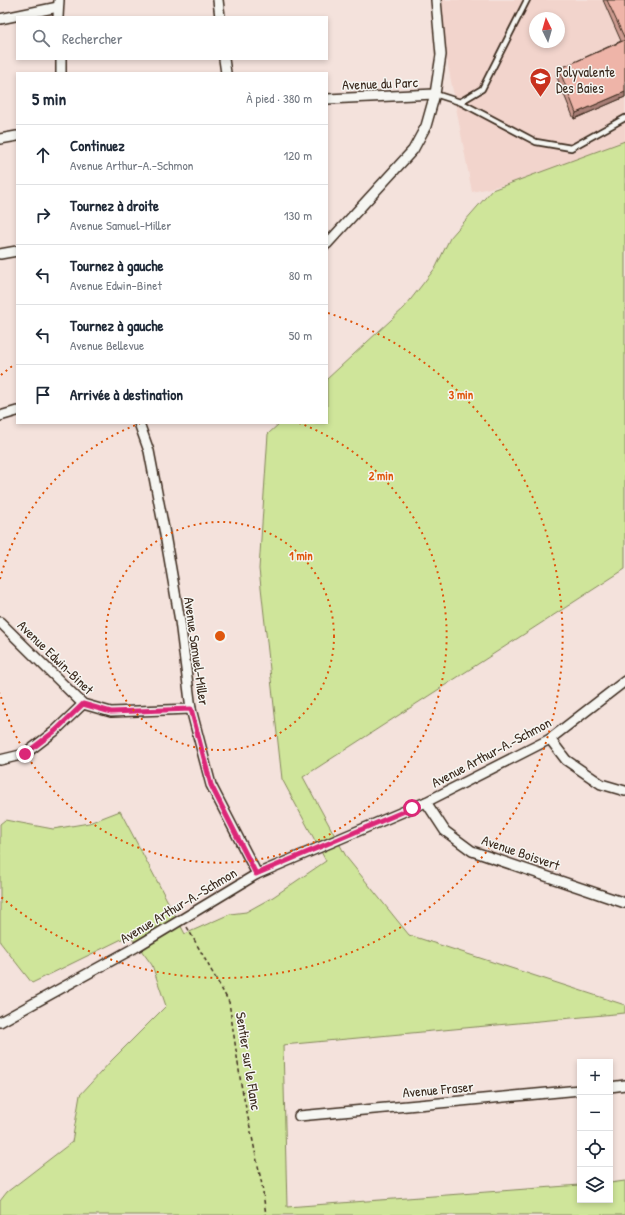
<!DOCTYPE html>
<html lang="fr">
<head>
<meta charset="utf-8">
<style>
  body { margin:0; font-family:"Patrick Hand",sans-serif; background:#f6f6f7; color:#1f2937 }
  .controls { position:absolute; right:12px; bottom:12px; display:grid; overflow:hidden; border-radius:0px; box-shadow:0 2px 6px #0003 }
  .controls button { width:36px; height:36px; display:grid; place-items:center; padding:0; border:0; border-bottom:1px solid #e0e1e3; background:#fff; color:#1f2937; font:20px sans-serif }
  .compass { position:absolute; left:529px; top:12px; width:36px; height:36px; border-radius:50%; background:#fff; box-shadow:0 2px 6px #0003; rotate:355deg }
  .stop { position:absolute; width:12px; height:12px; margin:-9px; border:3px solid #db2777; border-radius:50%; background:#fff }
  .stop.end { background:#db2777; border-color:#fff; box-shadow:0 1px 4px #0008 }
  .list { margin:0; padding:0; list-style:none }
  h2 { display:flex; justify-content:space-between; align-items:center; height:52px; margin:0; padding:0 16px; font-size:17px }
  h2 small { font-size:13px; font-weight:400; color:#747a83 }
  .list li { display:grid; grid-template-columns:26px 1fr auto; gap:12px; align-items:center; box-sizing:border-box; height:60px; padding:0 16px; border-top:1px solid #e0e1e3 }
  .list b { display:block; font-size:15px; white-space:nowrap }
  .list p { margin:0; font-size:13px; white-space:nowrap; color:#747a83 }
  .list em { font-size:13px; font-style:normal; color:#747a83 }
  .icon { flex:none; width:22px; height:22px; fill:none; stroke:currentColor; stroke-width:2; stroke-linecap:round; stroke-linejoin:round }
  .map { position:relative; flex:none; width:625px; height:1215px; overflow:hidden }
  .search { position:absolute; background:#fff; box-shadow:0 2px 6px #0003; left:16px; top:16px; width:312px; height:44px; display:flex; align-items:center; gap:10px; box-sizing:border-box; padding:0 14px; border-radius:0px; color:#747a83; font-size:15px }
  .panel { position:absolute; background:#fff; box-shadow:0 2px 6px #0003; left:16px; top:72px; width:312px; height:352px; border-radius:0px }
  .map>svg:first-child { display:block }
  .built { fill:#f2d4cc; fill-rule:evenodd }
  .green { fill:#cfe59a; stroke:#85885c }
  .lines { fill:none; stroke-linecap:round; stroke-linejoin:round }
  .service-casing { stroke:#3b2a1e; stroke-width:8 }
  .minor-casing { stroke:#3b2a1e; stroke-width:12 }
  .path { stroke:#3b2a1e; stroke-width:1.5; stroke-dasharray:4 3; stroke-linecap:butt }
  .service { stroke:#f6f6f2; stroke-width:4.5 }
  .minor { stroke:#f6f6f2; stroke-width:9 }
  .wall { fill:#cd9b90; stroke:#3b2a1e }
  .shaded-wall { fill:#a77e76; stroke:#3b2a1e }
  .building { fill:#eeb4a8; stroke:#3b2a1e }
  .route { stroke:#db2777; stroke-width:5 }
  .ring { fill:none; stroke:#df570d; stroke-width:2; stroke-dasharray:2 4 }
  .labels { text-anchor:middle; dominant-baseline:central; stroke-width:3; stroke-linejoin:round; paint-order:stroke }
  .poi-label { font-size:14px; fill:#3b2a1e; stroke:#f6f6f2; text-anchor:start }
  .street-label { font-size:14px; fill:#3b2a1e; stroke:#f6f6f2 }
  .centre { fill:#df570d; stroke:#f6f6f2; stroke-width:2 }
  .ring-label { font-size:12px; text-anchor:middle; font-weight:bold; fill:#df570d; stroke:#f6f6f2; stroke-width:3; stroke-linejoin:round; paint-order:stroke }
</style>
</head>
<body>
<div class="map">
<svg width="625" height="1215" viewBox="0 0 625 1215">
  <rect width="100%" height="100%" fill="#f4e2dc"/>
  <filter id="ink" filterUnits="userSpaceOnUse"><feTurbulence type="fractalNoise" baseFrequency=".025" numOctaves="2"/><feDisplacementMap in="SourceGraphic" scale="8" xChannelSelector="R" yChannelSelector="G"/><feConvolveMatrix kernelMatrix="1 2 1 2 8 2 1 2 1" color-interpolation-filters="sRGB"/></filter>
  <g filter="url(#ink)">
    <path class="built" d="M439,0H625V157L472,192L441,28ZM535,18H559V42H535Z"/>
    <path class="green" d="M625,141V569L303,777L347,858L409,935L625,1005V1013L283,1045L287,1207L580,1185V1200H610V1183L625,1181V1215H0V1201L7,1192L72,1142L80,1095L111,1061L166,1006L152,965L130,935L32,983L0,942V824L5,820L53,829L89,823L120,811L185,934L230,914L246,912L273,897L326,861L282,779L259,569L268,434L280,423H327V379L404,308L436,267L450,238L492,190Z"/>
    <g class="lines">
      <defs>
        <g id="service">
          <path d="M435,94L460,102L536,142L571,148L625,118"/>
          <path d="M460,102L482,89L527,0"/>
        </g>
        <g id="minor">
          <path d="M218,0L220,17"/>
          <path d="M58,17L59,0"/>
          <path d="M0,19L58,7"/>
          <path d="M61,59V73"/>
          <path d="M224,59L226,73"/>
          <path d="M327,99L435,94"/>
          <path d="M0,139L17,136"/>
          <path d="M327,244L413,150L426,126L435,94L441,55L436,0"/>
          <path d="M0,254L17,251"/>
          <path d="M0,416L17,411"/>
          <path d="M139,423L149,451L164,529L180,621L191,709L211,785L257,874"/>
          <path d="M0,622L83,704L111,712L191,709"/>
          <path d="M550,739L566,760L601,784L625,791"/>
          <path d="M0,760L25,754L55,731L83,704"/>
          <path d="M426,802L445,831L472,851L625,903"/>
          <path d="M0,1022L136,947L257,874L426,802L550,739L625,681"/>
          <path d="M610,1087L625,1085"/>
          <path d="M299,1116L580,1090"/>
        </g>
      </defs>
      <use href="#service" class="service-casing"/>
      <use href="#minor" class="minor-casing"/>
      <path class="path" d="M187,927L229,1002L241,1084L262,1185L266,1215"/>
      <use href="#service" class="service"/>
      <use href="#minor" class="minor"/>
    </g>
    <path class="wall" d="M603,0H625V97L574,119L556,75L559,69L621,41Z"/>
    <path class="shaded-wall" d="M625,92V97L574,119L576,113Z"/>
    <g class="building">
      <path d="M607,0H625V39Z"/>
      <path d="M625,40V92L576,113L559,69Z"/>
    </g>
  </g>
  <g class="lines" filter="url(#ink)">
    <path class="route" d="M25,754L55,731L83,704L111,712L191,709L211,785L256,874L412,808"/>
  </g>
  <g class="ring">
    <circle cx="220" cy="636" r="114"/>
    <path d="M0 579A227 227 0 0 1 141 423M299 423A227 227 0 1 1 0 693"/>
    <path d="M1 375A341 341 0 0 1 15 364M328 313A341 341 0 1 1 1 897"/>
  </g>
  <defs>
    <symbol id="school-pin" viewBox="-11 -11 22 30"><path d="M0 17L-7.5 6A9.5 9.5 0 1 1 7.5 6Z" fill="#c8321e" stroke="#f6f6f2"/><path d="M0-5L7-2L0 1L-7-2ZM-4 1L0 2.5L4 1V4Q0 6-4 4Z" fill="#fff"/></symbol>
  </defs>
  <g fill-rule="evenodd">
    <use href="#school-pin" x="528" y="66" width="25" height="34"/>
  </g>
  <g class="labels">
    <g class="poi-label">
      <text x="556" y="71">Polyvalente<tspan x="556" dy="16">Des Baies</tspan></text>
    </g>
    <g class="street-label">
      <text transform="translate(380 83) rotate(-2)">Avenue du Parc</text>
      <text transform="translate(197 651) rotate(82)">Avenue Samuel-Miller</text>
      <text transform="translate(56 657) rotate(44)">Avenue Edwin-Binet</text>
      <text transform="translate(491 752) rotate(-28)">Avenue Arthur-A.-Schmon</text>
      <text transform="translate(521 852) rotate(19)">Avenue Boisvert</text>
      <text transform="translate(178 905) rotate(-31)">Avenue Arthur-A.-Schmon</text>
      <text transform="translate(249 1061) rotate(81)">Sentier sur le Flanc</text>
      <text transform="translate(438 1089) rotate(-5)">Avenue Fraser</text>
    </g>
  </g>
  <circle cx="220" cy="636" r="6" class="centre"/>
  <g class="ring-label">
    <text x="461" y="399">3 min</text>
    <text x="381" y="480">2 min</text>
    <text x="301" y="560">1 min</text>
  </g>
</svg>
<div class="controls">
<button>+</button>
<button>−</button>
<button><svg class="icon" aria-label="locate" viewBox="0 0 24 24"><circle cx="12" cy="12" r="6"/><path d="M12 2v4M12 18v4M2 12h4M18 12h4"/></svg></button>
<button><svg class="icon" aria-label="layers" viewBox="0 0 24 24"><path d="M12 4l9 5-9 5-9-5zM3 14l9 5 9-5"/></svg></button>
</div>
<svg class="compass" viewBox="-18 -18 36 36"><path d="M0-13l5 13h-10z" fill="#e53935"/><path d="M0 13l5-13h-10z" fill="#747a83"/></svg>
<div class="stop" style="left:412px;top:808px"></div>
<div class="stop end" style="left:25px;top:754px"></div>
<div class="search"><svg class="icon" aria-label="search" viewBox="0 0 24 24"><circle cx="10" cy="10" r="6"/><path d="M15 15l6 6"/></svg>Rechercher</div>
<section class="panel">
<h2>5 min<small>À pied · 380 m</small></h2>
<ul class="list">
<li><svg class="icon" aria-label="ahead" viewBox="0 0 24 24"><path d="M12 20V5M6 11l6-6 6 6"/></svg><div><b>Continuez</b><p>Avenue Arthur-A.-Schmon</p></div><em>120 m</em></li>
<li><svg class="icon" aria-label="right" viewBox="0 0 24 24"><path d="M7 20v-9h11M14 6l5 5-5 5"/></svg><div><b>Tournez à droite</b><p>Avenue Samuel-Miller</p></div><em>130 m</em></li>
<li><svg class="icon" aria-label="left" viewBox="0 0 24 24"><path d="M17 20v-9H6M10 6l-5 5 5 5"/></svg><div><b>Tournez à gauche</b><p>Avenue Edwin-Binet</p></div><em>80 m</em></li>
<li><svg class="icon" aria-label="left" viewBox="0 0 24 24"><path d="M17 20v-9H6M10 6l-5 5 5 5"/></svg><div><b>Tournez à gauche</b><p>Avenue Bellevue</p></div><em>50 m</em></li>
<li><svg class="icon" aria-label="arrive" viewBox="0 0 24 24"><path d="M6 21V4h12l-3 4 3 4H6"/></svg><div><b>Arrivée à destination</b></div></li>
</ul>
</section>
</div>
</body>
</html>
